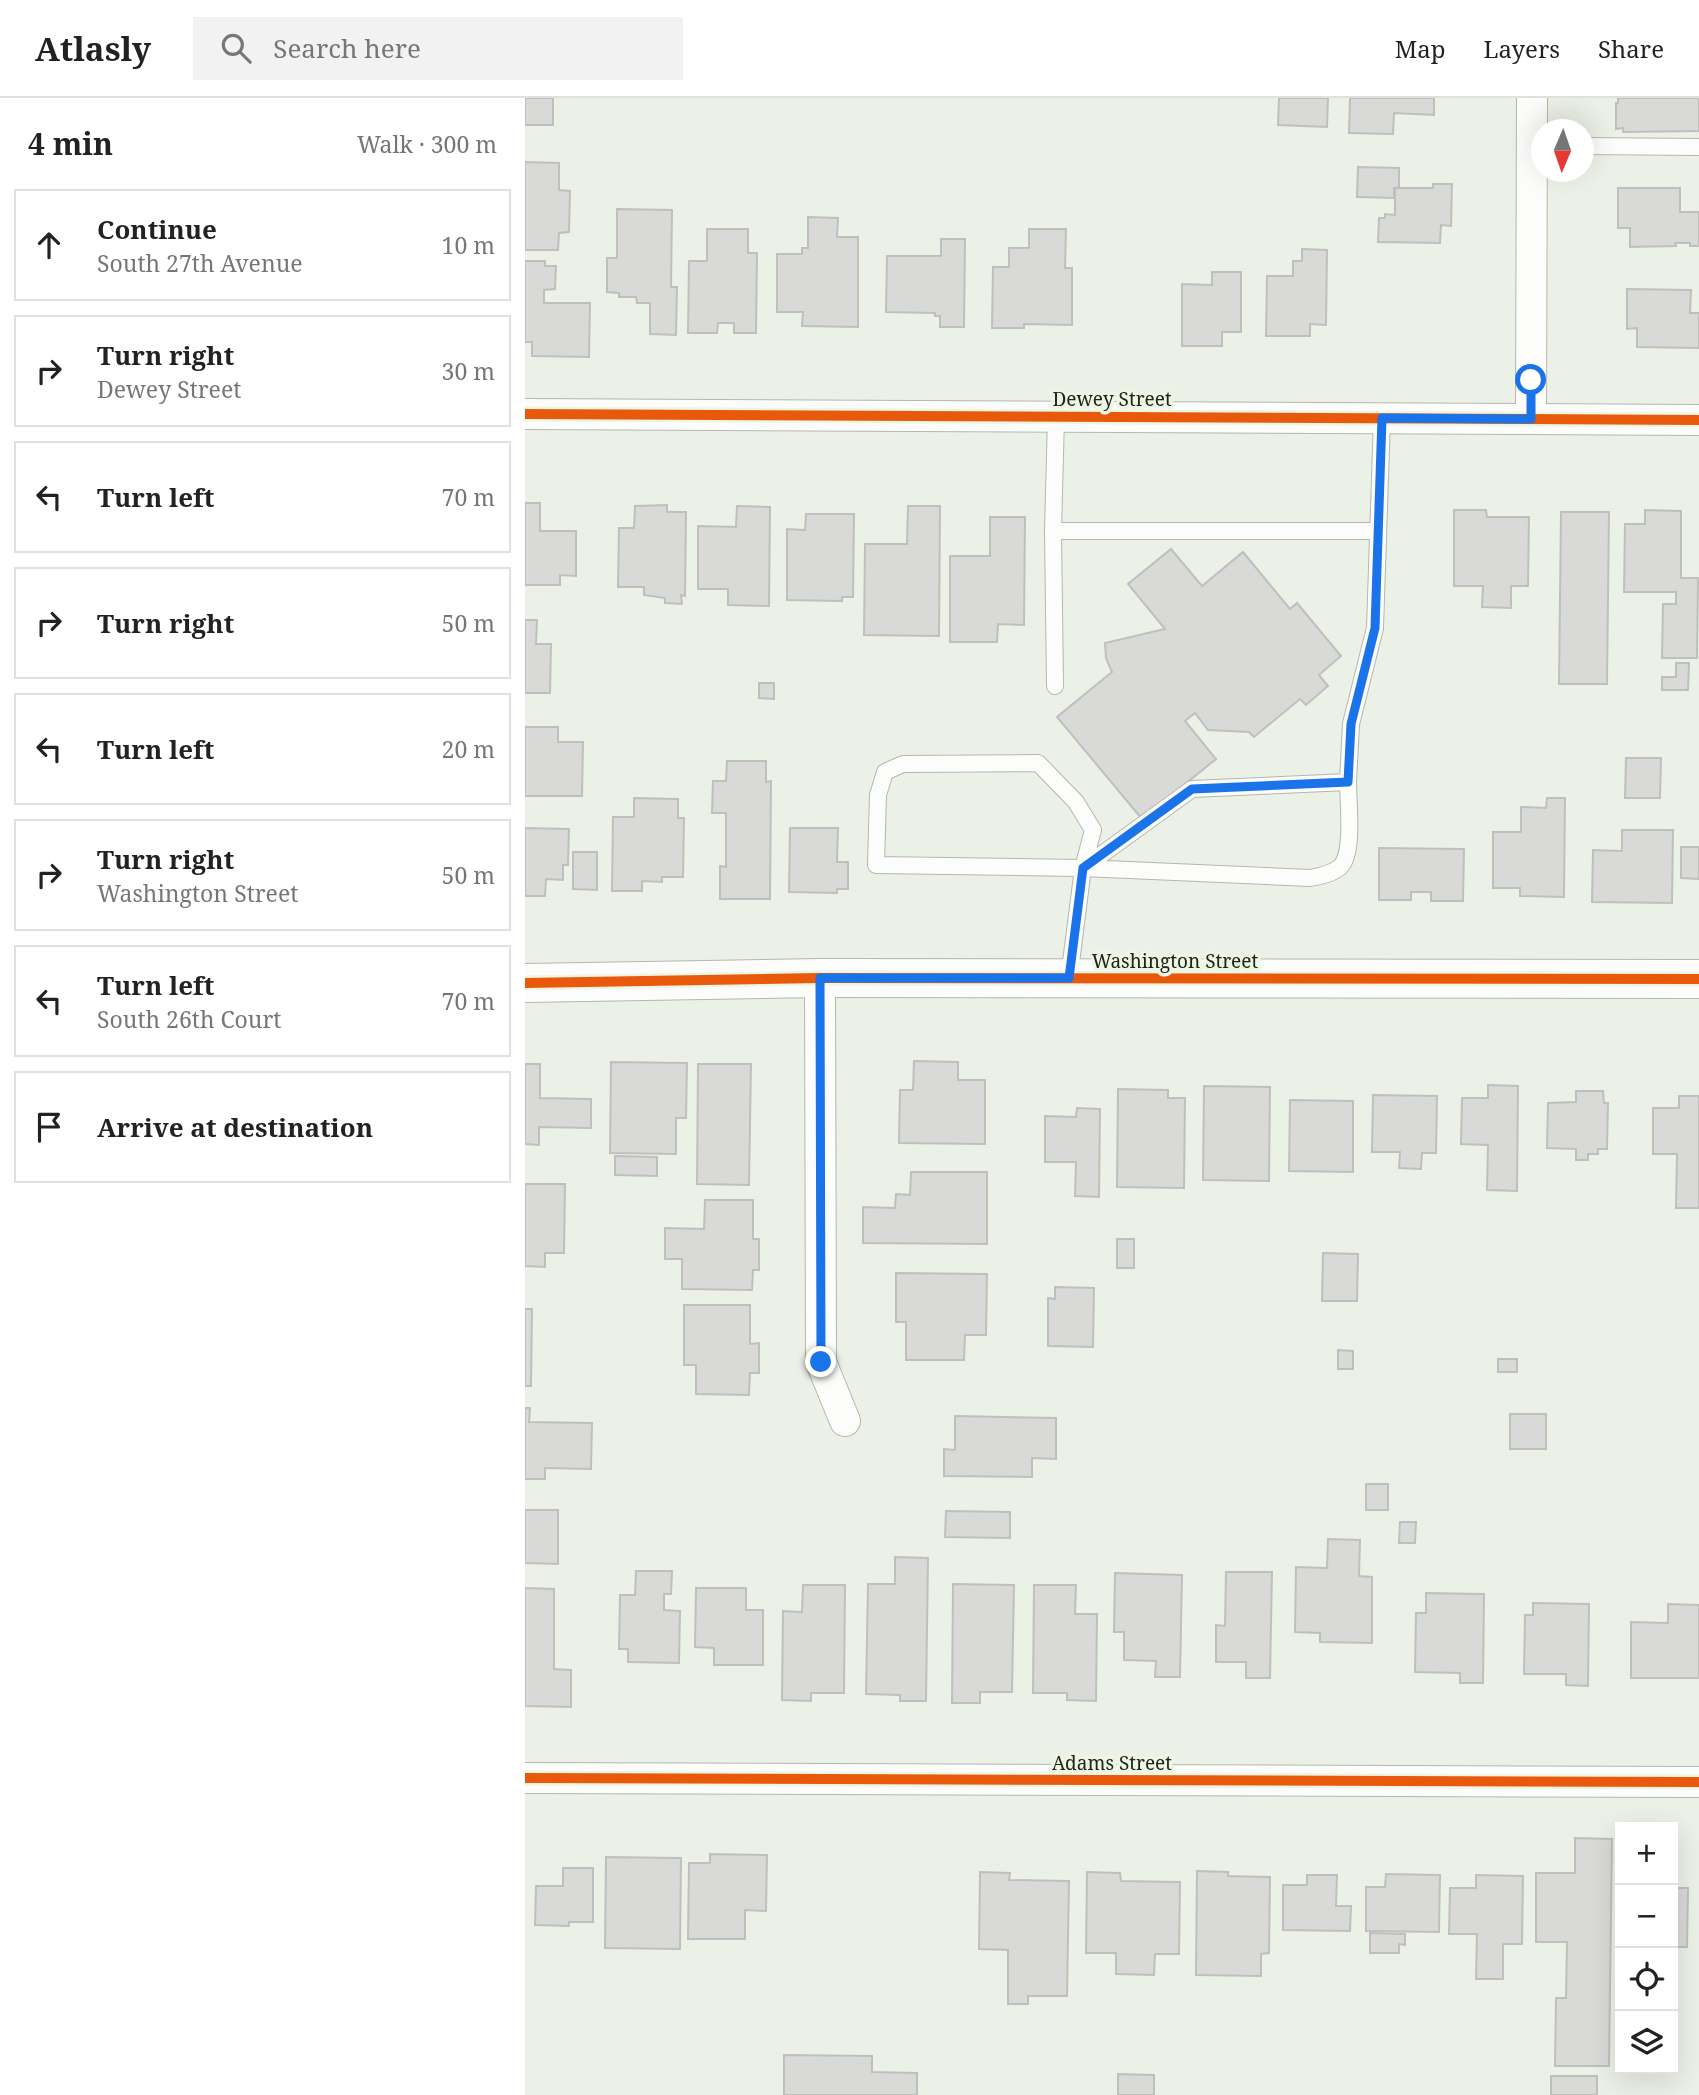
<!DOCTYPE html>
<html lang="en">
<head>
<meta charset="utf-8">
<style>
  body { margin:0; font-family:"Noto Serif",serif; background:#f2f2f2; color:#222 }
  .controls { position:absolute; right:21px; bottom:21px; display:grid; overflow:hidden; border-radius:0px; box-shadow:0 7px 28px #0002 }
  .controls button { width:63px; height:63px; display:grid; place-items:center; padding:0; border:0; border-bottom:2px solid #e0e0e0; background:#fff; color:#222; font:35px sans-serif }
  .compass { position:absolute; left:1006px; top:21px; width:63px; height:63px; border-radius:50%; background:#fff; box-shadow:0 7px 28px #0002; rotate:182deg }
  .stop { position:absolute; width:21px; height:21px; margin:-16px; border:5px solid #1a73e8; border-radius:50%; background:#fff }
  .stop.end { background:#1a73e8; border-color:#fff; box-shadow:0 2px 7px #0008 }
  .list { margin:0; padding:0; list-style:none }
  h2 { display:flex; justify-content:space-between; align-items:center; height:91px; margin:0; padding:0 28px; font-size:30px }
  h2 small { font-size:23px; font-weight:400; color:#767676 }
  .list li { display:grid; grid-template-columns:46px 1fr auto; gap:21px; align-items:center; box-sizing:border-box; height:112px; margin:0 14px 14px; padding:0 14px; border:2px solid #e0e0e0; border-radius:0px }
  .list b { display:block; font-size:26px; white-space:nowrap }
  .list p { margin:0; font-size:23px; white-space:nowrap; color:#767676 }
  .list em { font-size:23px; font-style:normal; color:#767676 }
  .icon { flex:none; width:38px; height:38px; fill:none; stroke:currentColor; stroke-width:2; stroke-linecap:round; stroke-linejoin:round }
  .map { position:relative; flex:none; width:1174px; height:1997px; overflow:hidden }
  header { display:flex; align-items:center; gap:42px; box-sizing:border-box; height:98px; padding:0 35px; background:#fff; border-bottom:2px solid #e0e0e0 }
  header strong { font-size:33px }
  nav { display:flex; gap:38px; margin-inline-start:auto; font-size:24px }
  .search { width:490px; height:63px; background:#f2f2f2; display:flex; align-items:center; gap:18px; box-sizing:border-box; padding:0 24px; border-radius:0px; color:#767676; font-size:26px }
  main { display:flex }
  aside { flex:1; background:#fff }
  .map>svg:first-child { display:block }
  .building { fill:#d9d9d7; stroke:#bfc0be; stroke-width:2 }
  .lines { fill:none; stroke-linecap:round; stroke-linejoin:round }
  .lane-casing { stroke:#b3b7af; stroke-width:18 }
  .street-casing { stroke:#b3b7af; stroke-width:32 }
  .secondary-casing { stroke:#b3b7af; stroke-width:40 }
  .lane { stroke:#fcfdfb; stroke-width:16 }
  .street { stroke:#fcfdfb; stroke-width:30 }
  .secondary { stroke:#fcfdfb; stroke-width:38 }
  .cycleway-casing { stroke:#edf5e3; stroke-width:15 }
  .cycleway { stroke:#e8590c; stroke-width:10 }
  .route { stroke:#1a73e8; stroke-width:9 }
  .labels { text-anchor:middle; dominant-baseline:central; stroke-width:7; stroke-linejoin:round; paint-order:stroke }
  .street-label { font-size:19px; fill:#20231c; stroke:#edf5e3 }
</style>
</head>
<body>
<header>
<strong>Atlasly</strong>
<div class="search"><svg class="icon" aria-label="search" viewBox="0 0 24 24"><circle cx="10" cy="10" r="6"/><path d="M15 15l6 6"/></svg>Search here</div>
<nav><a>Map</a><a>Layers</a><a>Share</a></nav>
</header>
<main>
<aside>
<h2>4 min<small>Walk · 300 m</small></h2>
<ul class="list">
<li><svg class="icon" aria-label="ahead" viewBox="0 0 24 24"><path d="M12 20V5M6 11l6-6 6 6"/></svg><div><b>Continue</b><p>South 27th Avenue</p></div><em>10 m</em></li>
<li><svg class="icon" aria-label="right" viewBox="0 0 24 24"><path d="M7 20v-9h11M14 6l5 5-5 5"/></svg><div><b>Turn right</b><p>Dewey Street</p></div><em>30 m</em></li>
<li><svg class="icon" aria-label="left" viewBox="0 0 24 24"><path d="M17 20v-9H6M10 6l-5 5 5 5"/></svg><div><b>Turn left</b></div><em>70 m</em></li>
<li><svg class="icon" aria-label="right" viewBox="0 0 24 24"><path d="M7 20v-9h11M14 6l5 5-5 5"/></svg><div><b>Turn right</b></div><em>50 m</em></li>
<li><svg class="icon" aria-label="left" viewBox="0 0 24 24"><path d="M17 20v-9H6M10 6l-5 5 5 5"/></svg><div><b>Turn left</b></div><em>20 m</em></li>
<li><svg class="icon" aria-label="right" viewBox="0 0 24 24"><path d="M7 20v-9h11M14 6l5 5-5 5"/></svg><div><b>Turn right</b><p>Washington Street</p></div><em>50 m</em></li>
<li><svg class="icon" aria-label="left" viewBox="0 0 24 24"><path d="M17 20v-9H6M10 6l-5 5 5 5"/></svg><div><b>Turn left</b><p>South 26th Court</p></div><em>70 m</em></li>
<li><svg class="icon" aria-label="arrive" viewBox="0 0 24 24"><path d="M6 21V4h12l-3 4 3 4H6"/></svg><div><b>Arrive at destination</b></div></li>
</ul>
</aside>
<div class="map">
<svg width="1174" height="1997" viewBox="0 0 1174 1997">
  <rect width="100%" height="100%" fill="#ecf1e7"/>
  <g class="building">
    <rect x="0" y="0" width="28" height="27"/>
    <path d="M754,0H803L802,29L753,27Z"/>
    <path d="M825,0H909V17L869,15L868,36L824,35Z"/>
    <path d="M1093,0H1174V33L1098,34V30L1091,31V5H1093Z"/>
    <path d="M0,64L34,65V92L45,93L44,134L34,135L33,152H0Z"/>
    <path d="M833,69L874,70V89L869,90V100L832,99Z"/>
    <path d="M908,86H927L926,128L916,127L915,145L853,144L854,120H860V116L870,117V90H908Z"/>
    <path d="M1093,90H1155V114H1174V148H1165V145H1150L1151,148L1105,149V130H1093Z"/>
    <path d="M92,111L147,112L146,189H152L151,237L125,236V205H112L111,199H94V195L82,194V160H92Z"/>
    <path d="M283,119L313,120L312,139H333V229L277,228L278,214H252V156H277V150H283Z"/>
    <path d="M182,131H223V155H232L231,235H209V225H193L192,235H163L164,163H182Z"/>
    <path d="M504,131H541L540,170H547V227L499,226V230H467L468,169H484V150H504Z"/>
    <path d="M416,141H440L439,229H415V218H410V215L361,214L362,158H416Z"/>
    <path d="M777,151L802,152L801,227L785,226V238H741L742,178H768V163H777Z"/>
    <path d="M0,163H20V168H31L30,191L19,192V205H65L64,259L7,258V244H0Z"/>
    <path d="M687,174H716V234H697V248H657V186L687,187Z"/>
    <path d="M1102,191L1166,192L1165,215H1174V250L1112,249V230L1102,231Z"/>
    <path d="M0,405H15V433H51V478L35,477V487H0Z"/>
    <path d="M142,407V414H161L160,498L156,497L157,506L140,505V500L119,497V489H93L94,430H109L110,408Z"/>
    <path d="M212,408L245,409L244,508L203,507V491H173V428L211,429Z"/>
    <path d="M383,408H415L414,538L339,537L340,446H382Z"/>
    <path d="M929,412H961L962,419H1004L1003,488H986V510L957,509L958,488H929Z"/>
    <path d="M1120,412L1156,413V480H1173L1172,560H1137L1138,506H1151V494H1099L1100,426H1120Z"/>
    <path d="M1036,414H1084L1082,586H1034Z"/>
    <path d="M281,416H329L328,499H317V503L262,502V431L280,432Z"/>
    <path d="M465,419H500L499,527L473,526L472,544H425V458H465Z"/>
    <path d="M646,451L677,488L718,454L765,511L772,505L816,558L794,577L803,588L781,607L775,601L729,639L724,634L683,632L670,615L660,623L691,661L617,721L532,619L587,574L581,560L580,545L640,531L603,486Z"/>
    <path d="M0,522H12L11,546H26L25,595H0Z"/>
    <path d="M1151,565H1164L1163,592H1137V579H1151Z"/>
    <path d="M234,585H249V601L234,600Z"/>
    <path d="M0,629H33V644H58L57,698H0Z"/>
    <path d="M1101,660H1136L1135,700H1100Z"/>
    <path d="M202,663H241V684L246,683L245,801H195V768L201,769V715H187L188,683H201Z"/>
    <path d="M109,700L153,701V720H159L158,779H137V784L117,783V793H87L88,719H109Z"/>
    <path d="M1022,700H1040L1039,799L995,798V790H968V734H996V709L1021,710Z"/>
    <path d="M0,730L44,731L43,767H38V782L21,781L20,798H0Z"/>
    <path d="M265,730H313L312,764H323V791H312V795L264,794Z"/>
    <path d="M1097,732H1148L1147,805L1067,804L1068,752L1097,753Z"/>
    <path d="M1156,749H1174V781L1156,780Z"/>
    <path d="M854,750L939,751L938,803H906V794H886V802H854Z"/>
    <path d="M48,754H72V792L48,791Z"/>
    <path d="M389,963L433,964V982H460V1046L374,1045L375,992H388Z"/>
    <path d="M86,964L162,965L161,1020H151V1056L85,1055Z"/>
    <path d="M0,966H15V1000L66,1001V1030L14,1029V1047L0,1046Z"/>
    <path d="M173,966H226L224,1087L172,1086Z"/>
    <path d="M963,987L993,988L992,1093L962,1092L963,1047L936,1046L937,1000H963Z"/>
    <path d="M679,988L745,989L744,1083L678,1082Z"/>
    <path d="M593,991L643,992V1000H660L659,1090L592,1089Z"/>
    <path d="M1051,993H1078L1079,1005H1083L1082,1051H1073V1056H1063V1062H1051V1051L1022,1050L1023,1005L1051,1004Z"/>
    <path d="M848,997L912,998L911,1055H897L896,1071L874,1070L875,1054H847Z"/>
    <path d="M1154,998H1174V1110H1151L1152,1056H1128V1010H1154Z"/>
    <path d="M765,1002L828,1003V1074L764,1073Z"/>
    <path d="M552,1010L575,1011L574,1099L550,1098L551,1064H520V1018L551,1019Z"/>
    <path d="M90,1058L132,1059V1078L90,1077Z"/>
    <path d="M386,1074H462V1146L338,1145V1109L370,1110L371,1096L385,1097Z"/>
    <path d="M0,1086H40L39,1155H20V1169L0,1168Z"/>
    <path d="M180,1102H228V1141H234V1172H228L227,1192L157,1191V1161H140V1130L179,1131Z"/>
    <rect x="592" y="1141" width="17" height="29"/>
    <path d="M798,1155L833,1156L832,1203H797Z"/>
    <path d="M371,1175L462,1176L461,1237H440L439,1262H381V1224H371Z"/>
    <path d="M530,1189L569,1190L568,1249L523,1248V1200L530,1201Z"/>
    <path d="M159,1207H225V1246L234,1245V1275H225L224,1297L171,1296V1267H159Z"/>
    <path d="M0,1211H7L6,1288H0Z"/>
    <path d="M813,1252L828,1253V1271H813Z"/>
    <rect x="973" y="1261" width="19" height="13"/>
    <path d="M0,1310H5L4,1324L67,1325L66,1371L20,1370V1381H0Z"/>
    <rect x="985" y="1316" width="36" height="35"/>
    <path d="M430,1318L531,1320V1361L507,1360V1379L419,1378V1351L430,1352Z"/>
    <rect x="841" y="1386" width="22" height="26"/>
    <path d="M0,1412H33V1466L0,1465Z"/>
    <path d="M421,1413L485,1414V1440L420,1439Z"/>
    <path d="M875,1424H891L890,1445H874Z"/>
    <path d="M803,1441L835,1442L834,1478L847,1479V1545L795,1544V1535L770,1534L771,1469L802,1470Z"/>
    <path d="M370,1459L403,1460L401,1603H375V1597L341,1596L343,1486H370Z"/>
    <path d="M111,1473H147L146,1496H139V1512L155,1513L154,1565L103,1564V1551H94L95,1497H110Z"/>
    <path d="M701,1474H747L745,1580H721V1564H691V1527L700,1528Z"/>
    <path d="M590,1475L657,1477L655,1579H630L631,1563L599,1562V1534H589Z"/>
    <path d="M428,1486L489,1487L487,1594H455V1605H427Z"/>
    <path d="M278,1487H320L319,1595H286V1603L257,1602L258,1513L277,1514Z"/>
    <path d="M509,1487H551L550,1516H572L571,1603L542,1602V1595H508Z"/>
    <path d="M0,1490L29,1491V1571L46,1572V1609L0,1608Z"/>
    <path d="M171,1490H221V1512H238V1567H189V1550L170,1549Z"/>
    <path d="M901,1495L959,1496L958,1585H935V1575L890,1574L891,1515H901Z"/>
    <path d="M1008,1505L1064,1506L1063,1588L1041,1587V1576H999L1000,1517H1008Z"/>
    <path d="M1143,1506L1174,1507V1580H1106V1524L1143,1525Z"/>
    <path d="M1050,1740L1087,1741L1084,1968H1030L1031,1900H1041L1042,1844H1011V1775H1050Z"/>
    <path d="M185,1756L242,1757L241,1813L220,1812V1841H163L164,1765H185Z"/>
    <path d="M81,1759L156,1760L155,1851L80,1850Z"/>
    <path d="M38,1770H68V1824H44V1828L10,1827L11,1788H38Z"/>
    <path d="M672,1773L703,1774V1778L745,1779L744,1855L736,1856V1878L671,1877Z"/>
    <path d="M455,1774L485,1775L484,1782L544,1783L542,1898H503V1906H483V1852L454,1851Z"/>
    <path d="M562,1774L595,1775L596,1783L655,1784L654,1856H630L629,1877L591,1876V1855H561Z"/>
    <path d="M861,1776L915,1777L914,1834L841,1833V1789H860Z"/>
    <path d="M1094,1776H1095V1853H1093Z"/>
    <path d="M782,1777H812L811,1808H826L825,1833L758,1832V1787H782Z"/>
    <path d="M951,1777L998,1778L997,1846H978V1881H951L952,1836H924L925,1790H951Z"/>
    <path d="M1148,1790H1163L1162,1849H1148Z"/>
    <path d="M845,1835L880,1836V1847L874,1846V1855H845Z"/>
    <path d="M259,1957L347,1958V1974L392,1975V1997H259Z"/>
    <path d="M593,1976L629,1977V1997H593Z"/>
    <rect x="1026" y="1978" width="46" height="19"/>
  </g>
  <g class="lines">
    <defs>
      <g id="lane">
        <path d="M1058,48L1174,49"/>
        <path d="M528,433L531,319"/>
        <path d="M530,588L528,433H853"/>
        <path d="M823,684L826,626L850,530L857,320"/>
        <path d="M544,880L558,770L568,732L551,704L513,665L378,666L360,674L353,697L351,767L558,770L785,780C795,778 808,776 816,768C829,754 823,704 823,684L667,691L558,770"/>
      </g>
      <g id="street">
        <path d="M0,316L1174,322"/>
        <path d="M1006,321L1007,0"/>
        <path d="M295,880L296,1264L320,1323"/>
        <path d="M0,1680L1174,1684"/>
      </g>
      <path id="secondary" d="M0,885L295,880L1174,881"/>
    </defs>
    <use href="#lane" class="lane-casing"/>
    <use href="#street" class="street-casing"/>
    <use href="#secondary" class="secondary-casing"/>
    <use href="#lane" class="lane"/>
    <use href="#street" class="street"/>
    <use href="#secondary" class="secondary"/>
    <defs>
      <g id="cycleway">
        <path d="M0,316L1174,322"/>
        <path d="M0,885L295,880L1174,881"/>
        <path d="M0,1680L1174,1684"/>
      </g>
    </defs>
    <use href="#cycleway" class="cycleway-casing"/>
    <use href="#cycleway" class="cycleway"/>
  </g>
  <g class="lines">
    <path class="route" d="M296,1264L295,880H544L558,770L667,691L823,684L826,626L850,530L857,320L1006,321V282"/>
  </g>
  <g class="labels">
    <g class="street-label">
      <text x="587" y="301">Dewey Street</text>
      <text x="650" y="863">Washington Street</text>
      <text x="587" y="1665">Adams Street</text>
    </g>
  </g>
</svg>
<div class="controls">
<button>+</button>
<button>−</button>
<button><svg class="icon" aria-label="locate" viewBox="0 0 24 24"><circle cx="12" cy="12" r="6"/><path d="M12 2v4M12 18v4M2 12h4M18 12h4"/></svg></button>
<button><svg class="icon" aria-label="layers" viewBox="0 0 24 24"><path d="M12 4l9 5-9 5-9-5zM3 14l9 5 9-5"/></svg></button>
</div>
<svg class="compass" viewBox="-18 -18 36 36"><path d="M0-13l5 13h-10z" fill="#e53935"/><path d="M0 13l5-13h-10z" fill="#767676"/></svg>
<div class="stop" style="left:1006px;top:282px"></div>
<div class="stop end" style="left:296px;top:1264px"></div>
</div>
</main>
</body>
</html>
